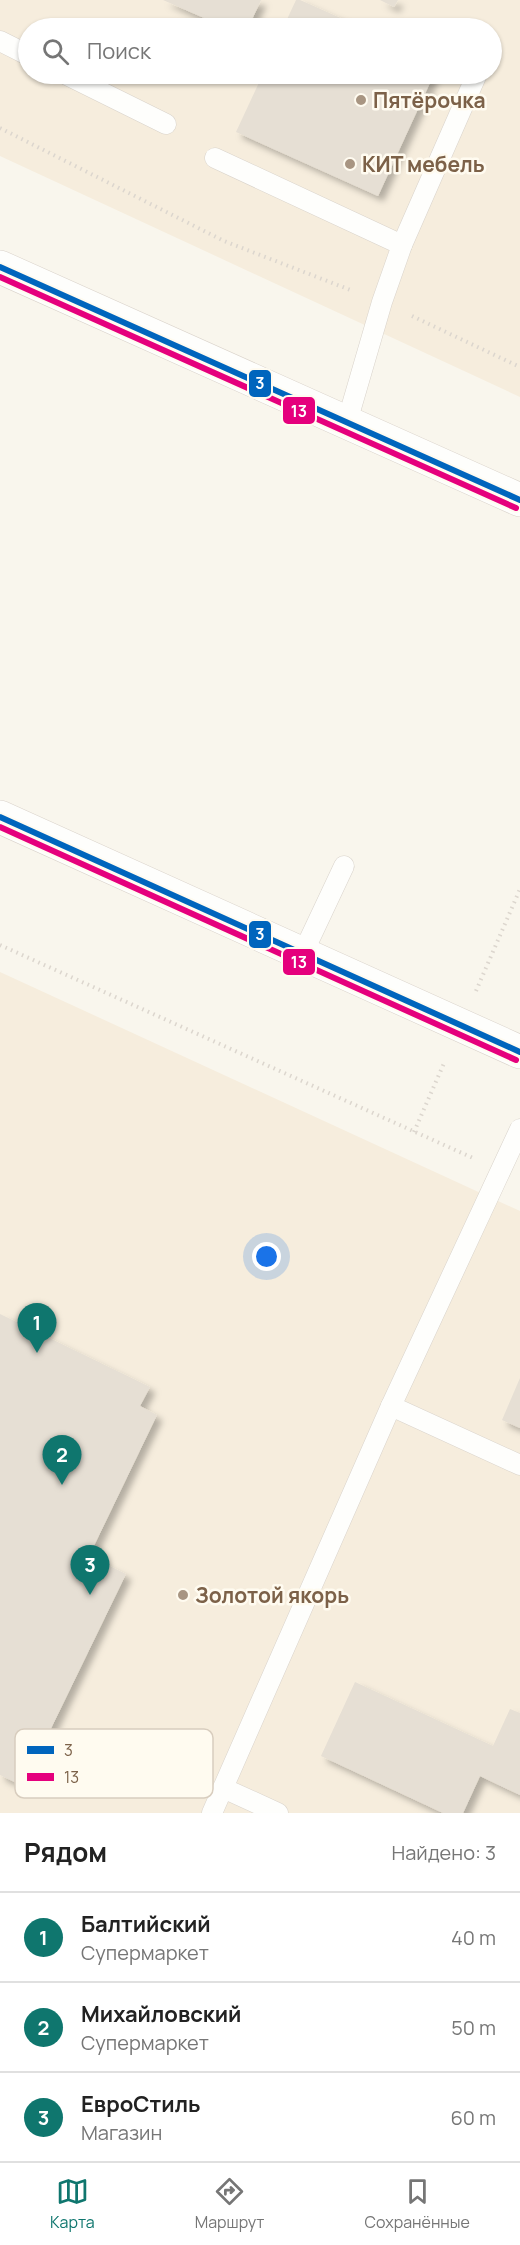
<!DOCTYPE html>
<html lang="ru">
<head>
<meta charset="utf-8">
<style>
  body { margin:0; font-family:Manrope,sans-serif; background:#f2f2f2; color:#222 }
  .you { position:absolute; left:267px; top:1257px; width:21px; height:21px; margin:-15px; border:4px solid #fff; border-radius:50%; background:#1a73e8; box-shadow:0 0 0 9px #1a73e833 }
  .badge { display:grid; place-items:center; width:39px; height:39px; border-radius:50%; background:#0f766e; color:#fff; font-size:20px; font-weight:700 }
  .pin { position:absolute; translate:-50% -50px; filter:drop-shadow(0 2px 3px #0008) }
  .pin::after { content:''; position:absolute; top:32px; width:21px; height:18px; background:inherit; clip-path:polygon(0 0,100% 0,50% 100%) }
  .list { margin:0; padding:0; list-style:none }
  h2 { display:flex; justify-content:space-between; align-items:center; height:78px; margin:0; padding:0 24px; font-size:26px }
  h2 small { font-size:20px; font-weight:400; color:#767676 }
  .list li { display:grid; grid-template-columns:39px 1fr auto; gap:18px; align-items:center; box-sizing:border-box; height:90px; padding:0 24px; border-top:2px solid #e0e0e0 }
  .list b { display:block; font-size:22px; white-space:nowrap }
  .list p { margin:0; font-size:20px; white-space:nowrap; color:#767676 }
  .list em { font-size:20px; font-style:normal; color:#767676 }
  .icon { flex:none; width:33px; height:33px; fill:none; stroke:currentColor; stroke-width:2; stroke-linecap:round; stroke-linejoin:round }
  .map { position:relative; flex:none; width:520px; height:1813px; overflow:hidden }
  .search { position:absolute; background:#fff; box-shadow:0 2px 4px #0004; left:18px; right:18px; top:18px; height:66px; display:flex; align-items:center; gap:15px; box-sizing:border-box; padding:0 21px; border-radius:33px; color:#767676; font-size:22px }
  .sheet { height:348px; background:#fff }
  nav { display:flex; justify-content:space-around; align-items:center; box-sizing:border-box; height:84px; border-top:2px solid #e0e0e0; background:#fff; font-size:16px; color:#767676 }
  nav a { display:grid; justify-items:center; gap:3px }
  nav .on { color:#0f766e }
  .map>svg:first-child { display:block }
  .residential { fill:#f6eddd; fill-rule:evenodd }
  .building { fill:#e6dfd4; filter:url(#shadow) }
  .lines { fill:none; stroke-linecap:round; stroke-linejoin:round }
  .service-casing { stroke:#d9d3cb; stroke-width:21 }
  .secondary-casing { stroke:#dad3cb; stroke-width:34 }
  .path { stroke:#dcd6ce; stroke-width:4; stroke-dasharray:1.5 4.5; stroke-linecap:butt }
  .service { stroke:#fefefc; stroke-width:20 }
  .secondary { stroke:#fefefc; stroke-width:33 }
  .bus-1-casing { stroke:#fffbf0; stroke-width:10 }
  .bus-2-casing { stroke:#fffbf0; stroke-width:10 }
  .bus-1 { stroke:#0065bd; stroke-width:6 }
  .bus-2 { stroke:#e5007d; stroke-width:6 }
  .poi-dot { fill:#a89582; stroke:#fffbf0; stroke-width:2 }
  .labels { text-anchor:middle; dominant-baseline:central; stroke-width:5; stroke-linejoin:round; paint-order:stroke }
  .poi-label { font-size:21px; font-weight:bold; fill:#7c6148; stroke:#fffbf0; text-anchor:start }
  .key { fill:#fffbf0; stroke:#d8cdbe; stroke-width:1.5 }
  .key-label { font-size:16px; fill:#7c6148 }
  .line-badge { stroke:#fffbf0; stroke-width:2 }
  .badge-label { font-size:16px; text-anchor:middle; font-weight:bold; fill:#fff }
</style>
</head>
<body>
<div class="map">
<svg width="520" height="1813" viewBox="0 0 520 1813">
  <defs>
    <filter id="shadow"><feDropShadow dx="5.5" dy="5.5" stdDeviation="3" flood-color="#0004"/></filter>
  </defs>
  <rect width="100%" height="100%" fill="#f9f6ed"/>
  <g class="residential">
    <path d="M0,0H520V397L0,156ZM28,28H492V74H28Z"/>
    <path d="M0,972L520,1211V1813H0Z"/>
  </g>
  <g class="building">
    <path d="M163,0H261L248,28H227Z"/>
    <path d="M296,0H300L363,28H283Z"/>
    <path d="M380,0H398L394,7Z"/>
    <path d="M263,74H434L378,196L236,132Z"/>
    <path d="M0,1314L150,1387L140,1406L157,1415L89,1556L126,1574L23,1786L0,1775Z"/>
    <path d="M520,1378V1428L502,1420Z"/>
    <path d="M355,1682L493,1746L510,1709L520,1713V1795L480,1776L463,1813H443L321,1756Z"/>
  </g>
  <g class="lines">
    <defs>
      <g id="service">
        <path d="M0,41L28,55"/>
        <path d="M65,74L166,124"/>
        <path d="M215,158L402,245L382,302L347,422"/>
        <path d="M402,245L477,74"/>
        <path d="M303,953L344,866"/>
        <path d="M391,1406L520,1465"/>
        <path d="M223,1788L278,1813"/>
        <path d="M212,1813L391,1406L520,1129"/>
      </g>
      <g id="secondary">
        <path d="M0,267L520,500"/>
        <path d="M0,817L520,1052"/>
      </g>
    </defs>
    <use href="#service" class="service-casing"/>
    <use href="#secondary" class="secondary-casing"/>
    <g class="path">
      <path d="M0,128L224,241L353,291"/>
      <path d="M412,316L520,367"/>
      <path d="M0,945L473,1158"/>
      <path d="M476,991L520,889"/>
      <path d="M414,1132L445,1061"/>
    </g>
    <use href="#service" class="service"/>
    <use href="#secondary" class="secondary"/>
    <defs>
      <g id="bus-1">
        <path d="M0,267L520,500"/>
        <path d="M0,817L520,1052"/>
      </g>
      <g id="bus-2">
        <path d="M0,277L516,508"/>
        <path d="M0,827L516,1060"/>
      </g>
    </defs>
    <use href="#bus-1" class="bus-1-casing"/>
    <use href="#bus-2" class="bus-2-casing"/>
    <use href="#bus-1" class="bus-1"/>
    <use href="#bus-2" class="bus-2"/>
  </g>
  <g class="poi-dot">
    <circle cx="361" cy="100" r="6"/>
    <circle cx="350" cy="164" r="6"/>
    <circle cx="183" cy="1595" r="6"/>
  </g>
  <g class="labels">
    <g class="poi-label">
      <text x="373" y="100">Пятёрочка</text>
      <text x="362" y="164">КИТ мебель</text>
      <text x="195" y="1595">Золотой якорь</text>
    </g>
  </g>
  <rect x="15" y="1729" width="198" height="69" rx="9" class="key"/>
  <rect x="27" y="1746" width="27" height="8" fill="#0065bd"/>
  <rect x="27" y="1773" width="27" height="8" fill="#e5007d"/>
  <g class="key-label">
    <text x="64" y="1756">3</text>
    <text x="64" y="1783">13</text>
  </g>
  <g class="line-badge">
    <rect x="248" y="369" width="24" height="29" rx="6" fill="#0065bd"/>
    <rect x="282" y="396" width="34" height="29" rx="6" fill="#e5007d"/>
    <rect x="248" y="920" width="24" height="29" rx="6" fill="#0065bd"/>
    <rect x="282" y="948" width="34" height="28" rx="6" fill="#e5007d"/>
  </g>
  <g class="badge-label">
    <text x="260" y="389">3</text>
    <text x="299" y="417">13</text>
    <text x="260" y="940">3</text>
    <text x="299" y="968">13</text>
  </g>
</svg>
<div class="you"></div>
<div class="pin badge" style="left:37px;top:1353px">1</div>
<div class="pin badge" style="left:62px;top:1485px">2</div>
<div class="pin badge" style="left:90px;top:1595px">3</div>
<div class="search"><svg class="icon" aria-label="search" viewBox="0 0 24 24"><circle cx="10" cy="10" r="6"/><path d="M15 15l6 6"/></svg>Поиск</div>
</div>
<section class="sheet">
<h2>Рядом<small>Найдено: 3</small></h2>
<ul class="list">
<li><span class="badge">1</span><div><b>Балтийский</b><p>Супермаркет</p></div><em>40 m</em></li>
<li><span class="badge">2</span><div><b>Михайловский</b><p>Супермаркет</p></div><em>50 m</em></li>
<li><span class="badge">3</span><div><b>ЕвроСтиль</b><p>Магазин</p></div><em>60 m</em></li>
</ul>
</section>
<nav>
<a class="on"><svg class="icon" aria-label="map" viewBox="0 0 24 24"><path d="M3 6l6-2 6 2 6-2v14l-6 2-6-2-6 2zM9 4v14M15 6v14"/></svg>Карта</a>
<a><svg class="icon" aria-label="directions" viewBox="0 0 24 24"><path d="M12 3l9 9-9 9-9-9zM9 14v-3h6M13 9l2 2-2 2"/></svg>Маршрут</a>
<a><svg class="icon" aria-label="saved" viewBox="0 0 24 24"><path d="M7 4h10v16l-5-4-5 4z"/></svg>Сохранённые</a>
</nav>
</body>
</html>
